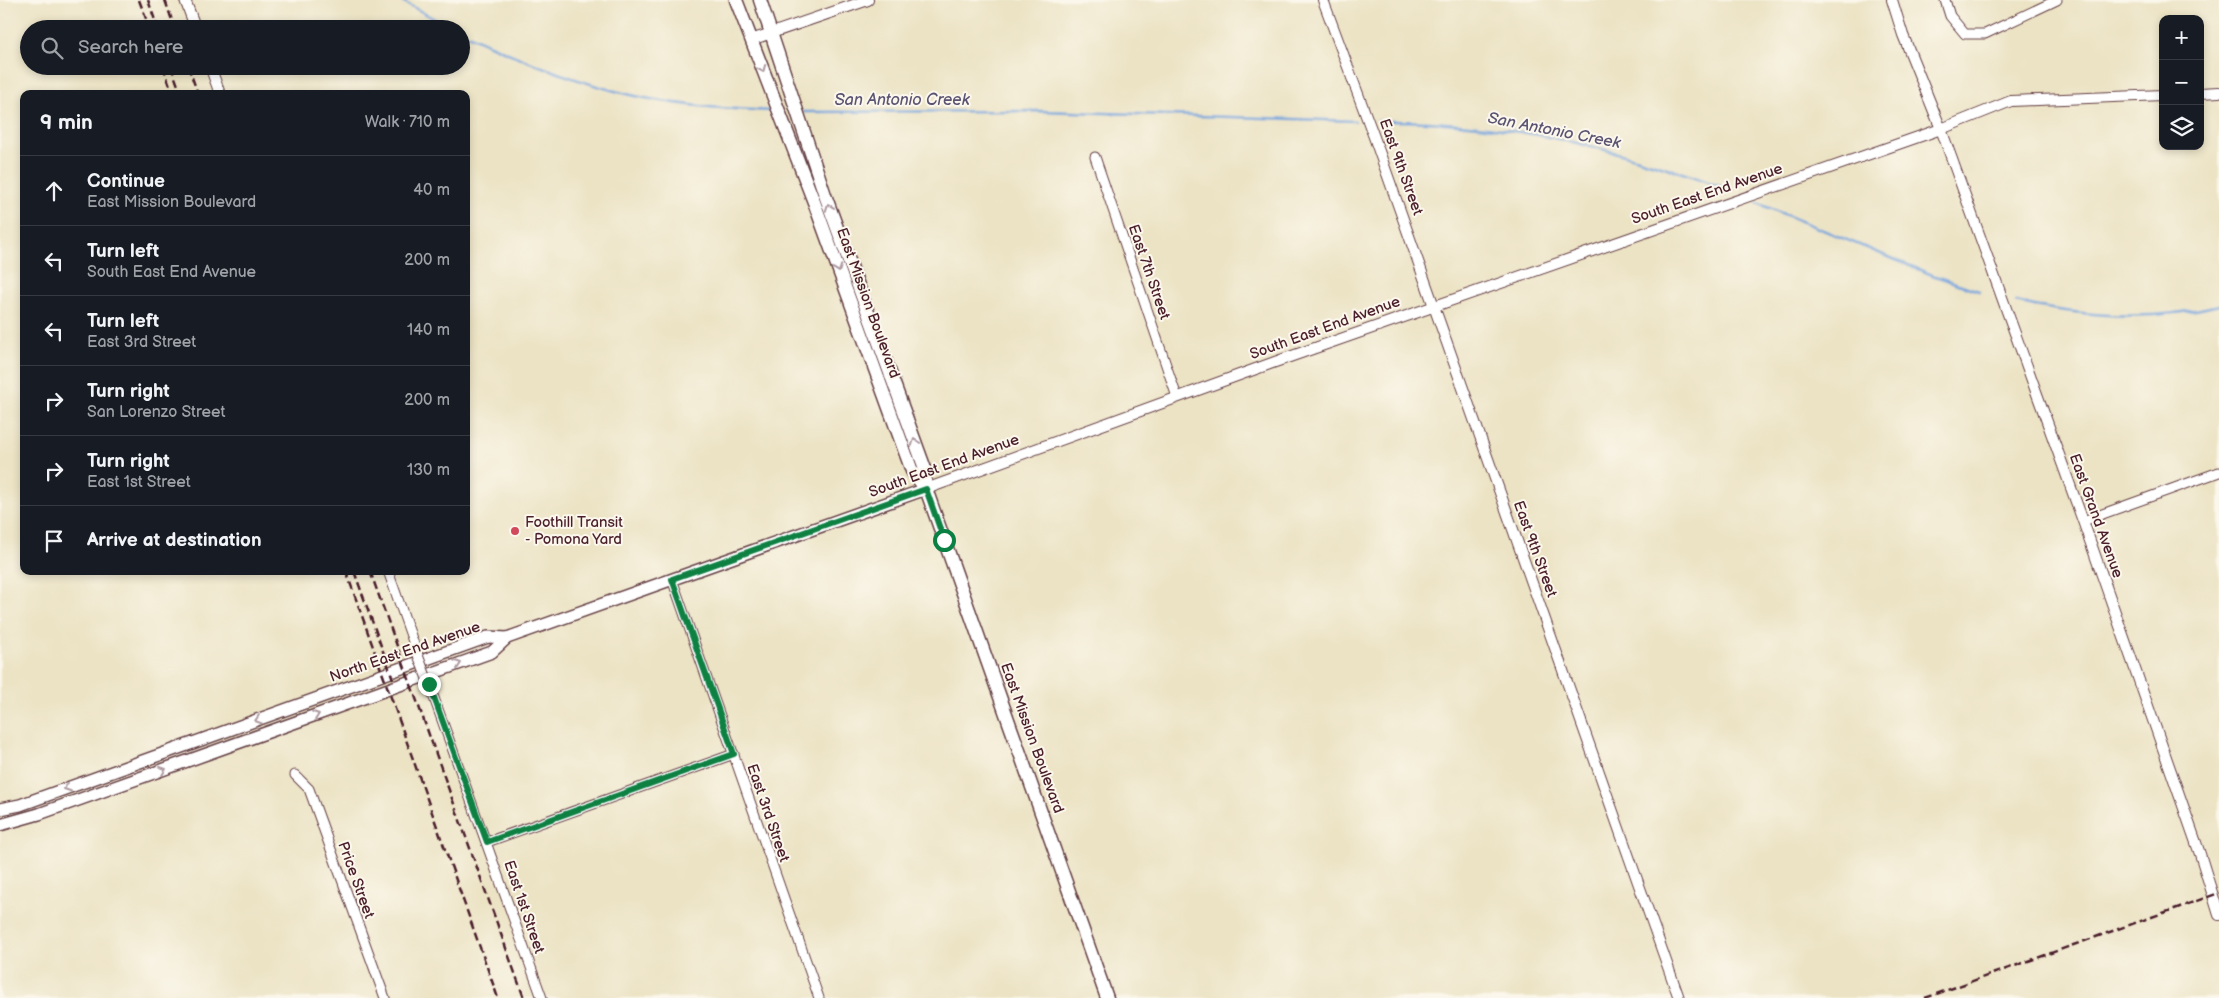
<!DOCTYPE html>
<html lang="en">
<head>
<meta charset="utf-8">
<style>
  body { margin:0; font-family:"Balsamiq Sans",sans-serif; background:#20242c; color:#f1f3f6 }
  .controls { position:absolute; right:15px; top:15px; display:grid; overflow:hidden; border-radius:10px; box-shadow:0 2px 8px #0003 }
  .controls button { width:45px; height:45px; display:grid; place-items:center; padding:0; border:0; border-bottom:1px solid #363941; background:#171b24; color:#f1f3f6; font:25px sans-serif }
  .stop { position:absolute; width:15px; height:15px; margin:-11px; border:4px solid #0b8043; border-radius:50%; background:#fff }
  .stop.end { background:#0b8043; border-color:#fff; box-shadow:0 1px 5px #0008 }
  .list { margin:0; padding:0; list-style:none }
  h2 { display:flex; justify-content:space-between; align-items:center; height:65px; margin:0; padding:0 20px; font-size:21px }
  h2 small { font-size:16px; font-weight:400; color:#9ea1a6 }
  .list li { display:grid; grid-template-columns:32px 1fr auto; gap:15px; align-items:center; box-sizing:border-box; height:70px; padding:0 20px; border-top:1px solid #363941 }
  .list b { display:block; font-size:19px; white-space:nowrap }
  .list p { margin:0; font-size:16px; white-space:nowrap; color:#9ea1a6 }
  .list em { font-size:16px; font-style:normal; color:#9ea1a6 }
  .icon { flex:none; width:28px; height:28px; fill:none; stroke:currentColor; stroke-width:2; stroke-linecap:round; stroke-linejoin:round }
  .map { position:relative; flex:none; width:2219px; height:998px; overflow:hidden }
  .search { position:absolute; background:#171b24; box-shadow:0 2px 8px #0003; left:20px; top:20px; width:450px; height:55px; display:flex; align-items:center; gap:12px; box-sizing:border-box; padding:0 18px; border-radius:28px; color:#9ea1a6; font-size:19px }
  .panel { position:absolute; background:#171b24; box-shadow:0 2px 8px #0003; left:20px; top:90px; width:450px; height:485px; border-radius:10px }
  .map>svg:first-child { display:block }
  .lines { fill:none; stroke-linecap:round; stroke-linejoin:round }
  .stream { stroke:#72a2dc; stroke-width:2.5 }
  .minor-casing { stroke:#623c42; stroke-width:11 }
  .tertiary-casing { stroke:#623c42; stroke-width:12 }
  .secondary-casing { stroke:#623c42; stroke-width:14 }
  .primary-casing { stroke:#623c42; stroke-width:15 }
  .minor { stroke:#fff; stroke-width:9 }
  .tertiary { stroke:#fff; stroke-width:10 }
  .secondary { stroke:#fff; stroke-width:11 }
  .primary { stroke:#fff; stroke-width:12 }
  .rail { stroke:#4a1f2b; stroke-width:2.5; stroke-dasharray:8 4; stroke-linecap:butt }
  .minor-bridge-casing { stroke:#623c42; stroke-width:11; stroke-linecap:butt }
  .minor-bridge { stroke:#fff; stroke-width:9 }
  .oneway { stroke:#ae9aa0 }
  .route { stroke:#0b8043; stroke-width:6 }
  .poi-dot { fill:#d1495b; stroke:#fbf7ec; stroke-width:2 }
  .labels { text-anchor:middle; dominant-baseline:central; stroke-width:4; stroke-linejoin:round; paint-order:stroke }
  .street-label { font-size:15px; fill:#4a1f2b; stroke:#fbf7ec }
  .poi-label { font-size:15px; fill:#4a1f2b; stroke:#fbf7ec; text-anchor:start }
  .water-label { font-size:16px; font-style:italic; fill:#5a5372; stroke:#fbf7ec }
</style>
</head>
<body>
<div class="map">
<svg width="2219" height="998" viewBox="0 0 2219 998">
  <rect width="100%" height="100%" fill="#fbf7ec"/>
  <filter id="ink" filterUnits="userSpaceOnUse"><feTurbulence type="fractalNoise" baseFrequency=".02" numOctaves="2"/><feDisplacementMap in="SourceGraphic" scale="10" xChannelSelector="R" yChannelSelector="G"/><feConvolveMatrix kernelMatrix="1 2 1 2 8 2 1 2 1" color-interpolation-filters="sRGB"/></filter>
  <filter id="wash" filterUnits="userSpaceOnUse"><feTurbulence type="fractalNoise" baseFrequency=".0096" numOctaves="4" result="noise"/><feDisplacementMap in="SourceGraphic" scale="20" xChannelSelector="R" yChannelSelector="G"/><feGaussianBlur stdDeviation="1.12" result="paint"/><feColorMatrix in="noise" values="0 0 0 0 0 0 0 0 0 0 0 0 0 0 0 0 0 1.4 0 .05"/><feComposite in="paint" operator="in"/></filter>
  <g filter="url(#wash)">
    <rect width="100%" height="100%" fill="#ece3c4"/>
    <g class="lines">
      <g class="stream">
        <path d="M400,0L453,29"/>
        <path d="M461,32C511,55 562,77 615,91C666,105 722,109 775,111"/>
        <path d="M803,112L1040,111L1355,121"/>
        <path d="M1378,121C1495,119 1613,146 1722,187"/>
        <path d="M1757,203L1935,276L1979,291"/>
        <path d="M2016,302C2083,317 2152,322 2219,305"/>
      </g>
    </g>
  </g>
  <g filter="url(#ink)">
    <g class="lines">
      <defs>
        <g id="minor">
          <path d="M1945,0L1950,16L1965,34H1985L2057,0"/>
          <path d="M1095,157L1177,397"/>
          <path d="M2083,521L2219,472"/>
          <path d="M388,571L416,650"/>
          <path d="M672,579L819,998"/>
          <path d="M429,684L542,998"/>
          <path d="M295,775L309,789L385,998"/>
          <path d="M487,842L734,754"/>
        </g>
        <g id="tertiary">
          <path d="M185,0L196,29"/>
          <path d="M1323,0L1374,137L1679,998"/>
          <path d="M1892,0L1903,35L1941,129L2083,521L2200,854L2219,915"/>
          <path d="M751,40L868,0"/>
          <path d="M210,66L220,94"/>
          <path d="M2200,93L2219,92"/>
          <path d="M926,489L1275,362L1941,129L2011,101L2163,95"/>
        </g>
        <g id="secondary">
          <path d="M0,809L20,805L488,637L507,638"/>
          <path d="M0,825L39,814L492,652L507,638L926,489"/>
        </g>
        <g id="primary">
          <path d="M736,0L814,202L912,471L925,488"/>
          <path d="M760,0L825,195L924,466L926,489L1107,998"/>
        </g>
      </defs>
      <use href="#minor" class="minor-casing"/>
      <use href="#tertiary" class="tertiary-casing"/>
      <use href="#secondary" class="secondary-casing"/>
      <use href="#primary" class="primary-casing"/>
      <use href="#minor" class="minor"/>
      <use href="#tertiary" class="tertiary"/>
      <use href="#secondary" class="secondary"/>
      <use href="#primary" class="primary"/>
      <g class="rail">
        <path d="M139,0L150,29"/>
        <path d="M148,0L158,29"/>
        <path d="M165,0L175,29"/>
        <path d="M163,66L173,94"/>
        <path d="M171,66L181,94"/>
        <path d="M188,66L198,94"/>
        <path d="M346,571L498,998"/>
        <path d="M354,571L393,679"/>
        <path d="M370,571L524,998"/>
        <path d="M1925,998L2219,893"/>
      </g>
      <defs>
        <path id="minor-bridge" d="M416,650L429,684"/>
      </defs>
      <use href="#minor-bridge" class="minor-bridge-casing"/>
      <use href="#minor-bridge" class="minor-bridge"/>
    </g>
    <defs><path id="oneway-chevron" d="M-2-3.5L2.5 0L-2 3.5" fill="none" stroke-width="1.6" stroke-linecap="round" stroke-linejoin="round" transform="scale(1.25)"/></defs>
    <g class="oneway">
      <use href="#oneway-chevron" transform="translate(762 69) rotate(68)"/>
      <use href="#oneway-chevron" transform="translate(829 207) rotate(-110)"/>
      <use href="#oneway-chevron" transform="translate(838 269) rotate(70)"/>
      <use href="#oneway-chevron" transform="translate(915 442) rotate(-110)"/>
      <use href="#oneway-chevron" transform="translate(458 664) rotate(-19)"/>
      <use href="#oneway-chevron" transform="translate(316 715) rotate(-20)"/>
      <use href="#oneway-chevron" transform="translate(258 720) rotate(161)"/>
      <use href="#oneway-chevron" transform="translate(163 770) rotate(-20)"/>
      <use href="#oneway-chevron" transform="translate(67 788) rotate(160)"/>
    </g>
  </g>
  <g class="lines" filter="url(#ink)">
    <path class="route" d="M429,684L487,842L734,754L672,579L926,489L944,540"/>
  </g>
  <circle class="poi-dot" cx="515" cy="531" r="5"/>
  <g class="labels">
    <g class="street-label">
      <text transform="translate(1401 167) rotate(70)">East 9th Street</text>
      <text transform="translate(1707 194) rotate(-19)">South East End Avenue</text>
      <text transform="translate(1149 272) rotate(71)">East 7th Street</text>
      <text transform="translate(868 303) rotate(70)">East Mission Boulevard</text>
      <text transform="translate(1325 328) rotate(-20)">South East End Avenue</text>
      <text transform="translate(944 466) rotate(-20)">South East End Avenue</text>
      <text transform="translate(2096 516) rotate(70)">East Grand Avenue</text>
      <text transform="translate(1535 549) rotate(70)">East 9th Street</text>
      <text transform="translate(405 652) rotate(-19)">North East End Avenue</text>
      <text transform="translate(1032 738) rotate(70)">East Mission Boulevard</text>
      <text transform="translate(768 813) rotate(71)">East 3rd Street</text>
      <text transform="translate(356 880) rotate(70)">Price Street</text>
      <text transform="translate(524 907) rotate(71)">East 1st Street</text>
    </g>
    <g class="poi-label">
      <text x="525" y="522">Foothill Transit<tspan x="525" dy="17">- Pomona Yard</tspan></text>
    </g>
    <g class="water-label">
      <text x="902" y="100">San Antonio Creek</text>
      <text transform="translate(1554 131) rotate(11)">San Antonio Creek</text>
    </g>
  </g>
</svg>
<div class="controls">
<button>+</button>
<button>−</button>
<button><svg class="icon" aria-label="layers" viewBox="0 0 24 24"><path d="M12 4l9 5-9 5-9-5zM3 14l9 5 9-5"/></svg></button>
</div>
<div class="stop" style="left:944px;top:540px"></div>
<div class="stop end" style="left:429px;top:684px"></div>
<div class="search"><svg class="icon" aria-label="search" viewBox="0 0 24 24"><circle cx="10" cy="10" r="6"/><path d="M15 15l6 6"/></svg>Search here</div>
<section class="panel">
<h2>9 min<small>Walk · 710 m</small></h2>
<ul class="list">
<li><svg class="icon" aria-label="ahead" viewBox="0 0 24 24"><path d="M12 20V5M6 11l6-6 6 6"/></svg><div><b>Continue</b><p>East Mission Boulevard</p></div><em>40 m</em></li>
<li><svg class="icon" aria-label="left" viewBox="0 0 24 24"><path d="M17 20v-9H6M10 6l-5 5 5 5"/></svg><div><b>Turn left</b><p>South East End Avenue</p></div><em>200 m</em></li>
<li><svg class="icon" aria-label="left" viewBox="0 0 24 24"><path d="M17 20v-9H6M10 6l-5 5 5 5"/></svg><div><b>Turn left</b><p>East 3rd Street</p></div><em>140 m</em></li>
<li><svg class="icon" aria-label="right" viewBox="0 0 24 24"><path d="M7 20v-9h11M14 6l5 5-5 5"/></svg><div><b>Turn right</b><p>San Lorenzo Street</p></div><em>200 m</em></li>
<li><svg class="icon" aria-label="right" viewBox="0 0 24 24"><path d="M7 20v-9h11M14 6l5 5-5 5"/></svg><div><b>Turn right</b><p>East 1st Street</p></div><em>130 m</em></li>
<li><svg class="icon" aria-label="arrive" viewBox="0 0 24 24"><path d="M6 21V4h12l-3 4 3 4H6"/></svg><div><b>Arrive at destination</b></div></li>
</ul>
</section>
</div>
</body>
</html>
